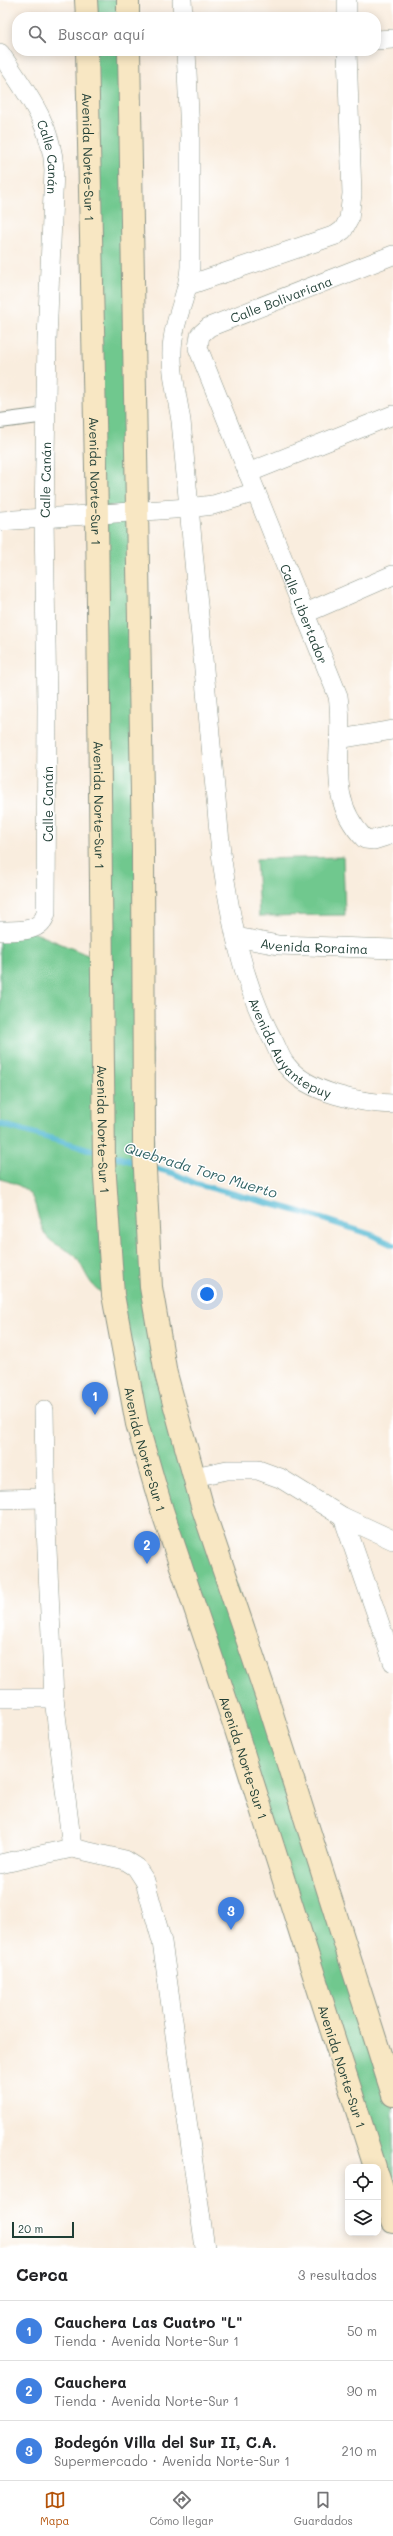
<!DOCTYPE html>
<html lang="es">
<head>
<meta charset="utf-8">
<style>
  body { margin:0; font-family:Mali,sans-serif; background:#f6f6f6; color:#202124 }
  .controls { position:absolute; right:12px; bottom:12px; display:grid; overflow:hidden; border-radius:8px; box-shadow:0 2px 10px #0003 }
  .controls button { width:36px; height:36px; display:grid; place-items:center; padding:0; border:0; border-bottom:1px solid #e0e0e0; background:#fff; color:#202124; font:20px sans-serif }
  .scale { position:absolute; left:12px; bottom:10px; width:62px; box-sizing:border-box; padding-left:4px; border:2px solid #1f3d34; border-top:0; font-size:11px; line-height:14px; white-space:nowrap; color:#1f3d34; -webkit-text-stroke:3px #fff; paint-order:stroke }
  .you { position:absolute; left:207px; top:1294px; width:14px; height:14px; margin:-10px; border:3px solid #fff; border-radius:50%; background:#1a73e8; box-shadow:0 0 0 6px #1a73e833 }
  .badge { display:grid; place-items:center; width:26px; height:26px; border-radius:50%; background:#b45309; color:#fff; font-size:13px; font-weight:700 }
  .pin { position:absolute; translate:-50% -33px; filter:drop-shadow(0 1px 2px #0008) }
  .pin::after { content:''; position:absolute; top:21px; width:14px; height:12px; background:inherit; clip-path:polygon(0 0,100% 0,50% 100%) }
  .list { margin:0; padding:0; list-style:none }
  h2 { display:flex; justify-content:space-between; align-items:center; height:52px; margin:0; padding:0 16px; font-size:17px }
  h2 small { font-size:13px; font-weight:400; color:#757577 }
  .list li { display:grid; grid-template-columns:26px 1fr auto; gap:12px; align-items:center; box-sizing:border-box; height:60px; padding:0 16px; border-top:1px solid #e0e0e0 }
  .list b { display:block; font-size:15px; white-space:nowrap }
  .list p { margin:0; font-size:13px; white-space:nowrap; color:#757577 }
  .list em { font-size:13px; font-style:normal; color:#757577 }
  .icon { flex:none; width:22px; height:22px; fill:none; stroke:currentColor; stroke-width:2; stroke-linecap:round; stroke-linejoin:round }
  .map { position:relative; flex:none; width:393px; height:2248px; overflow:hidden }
  .search { position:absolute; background:#fff; box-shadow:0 2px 10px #0003; left:12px; right:12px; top:12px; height:44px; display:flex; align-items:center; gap:10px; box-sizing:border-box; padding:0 14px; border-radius:16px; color:#757577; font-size:15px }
  .sheet { height:232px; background:#fff }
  nav { display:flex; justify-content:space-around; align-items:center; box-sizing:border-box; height:56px; border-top:1px solid #e0e0e0; background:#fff; font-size:11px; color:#757577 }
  nav a { display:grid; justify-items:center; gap:2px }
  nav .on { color:#b45309 }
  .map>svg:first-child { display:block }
  .green { fill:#6fc88e; stroke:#478261 }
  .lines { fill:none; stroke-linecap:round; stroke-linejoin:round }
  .stream { stroke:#55b9d3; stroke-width:6 }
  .pedestrian-casing { stroke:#8c9589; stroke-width:16 }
  .minor-casing { stroke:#8c9589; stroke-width:20 }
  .secondary-casing { stroke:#8c9589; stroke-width:24 }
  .pedestrian { stroke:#fff; stroke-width:14 }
  .minor { stroke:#fff; stroke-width:19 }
  .secondary { stroke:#f8e7c3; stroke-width:22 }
  .labels { text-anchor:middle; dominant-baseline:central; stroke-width:3; stroke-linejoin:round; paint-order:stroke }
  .street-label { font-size:13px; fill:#1f3d34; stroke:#fff }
  .water-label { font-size:14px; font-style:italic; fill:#2f6264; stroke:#fff }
</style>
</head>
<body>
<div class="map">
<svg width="393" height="2248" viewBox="0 0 393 2248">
  <rect width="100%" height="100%" fill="#fff"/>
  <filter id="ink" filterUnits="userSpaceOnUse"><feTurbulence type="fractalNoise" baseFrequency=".025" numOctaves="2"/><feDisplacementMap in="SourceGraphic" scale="8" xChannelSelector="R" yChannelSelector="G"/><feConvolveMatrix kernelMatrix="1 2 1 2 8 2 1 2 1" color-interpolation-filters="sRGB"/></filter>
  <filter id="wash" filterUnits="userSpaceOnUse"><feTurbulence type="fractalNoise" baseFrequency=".012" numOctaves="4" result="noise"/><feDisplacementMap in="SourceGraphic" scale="16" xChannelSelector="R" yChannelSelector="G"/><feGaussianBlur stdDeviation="0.9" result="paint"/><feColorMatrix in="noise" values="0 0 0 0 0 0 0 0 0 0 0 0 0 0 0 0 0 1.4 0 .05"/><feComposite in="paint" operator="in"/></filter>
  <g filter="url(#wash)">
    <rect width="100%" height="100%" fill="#f9edde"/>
    <g class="green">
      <path d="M86,0H128V17H87Z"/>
      <path d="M87,51H129L157,1329L393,2095V2222L104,1294C88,1285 86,1272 77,1258C69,1248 51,1245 45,1234C30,1204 43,1190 0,1179V931L28,930L102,961Z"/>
      <path d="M343,857L345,915L259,916L256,859Z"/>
    </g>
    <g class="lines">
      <path class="stream" d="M0,1124L173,1173L197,1184L301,1212L372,1235L393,1245"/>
    </g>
  </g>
  <g filter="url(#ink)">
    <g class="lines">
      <defs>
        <path id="pedestrian" d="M0,421L46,415"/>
        <g id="minor">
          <path d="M182,0L183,17"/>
          <path d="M347,17V0"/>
          <path d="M376,40L393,39"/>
          <path id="s1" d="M186,51L190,134V267C189,292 176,314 173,339C169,365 177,395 181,421L221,853C230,918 242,984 274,1042C278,1050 281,1060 287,1066C308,1093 361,1103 393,1104"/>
          <path id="s2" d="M0,53C24,89 53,125 54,170L47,340L44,518L47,706L46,913C41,933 18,931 0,931"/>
          <path id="s3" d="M393,255L209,327L200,335L198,348L338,696C346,747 322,796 365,839L374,840L393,834"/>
          <path d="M189,285L336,235L343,230L349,219L352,194L347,51"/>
          <path d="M248,473L393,415"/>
          <path d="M0,521L188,508L213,505L256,492"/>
          <path d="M306,613L393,575"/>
          <path d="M339,739L393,730"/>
          <path id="s4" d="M236,937L278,945L393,949"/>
          <path d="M44,1410L46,1528L54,1698L72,1848"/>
          <path d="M194,1477L227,1470H258L280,1478L343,1517L393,1540"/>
          <path d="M0,1499L46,1498"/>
          <path d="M343,1517L393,1662"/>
          <path d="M0,1698H54"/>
          <path d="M0,1864L72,1848L125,1860L136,1867L145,1881L162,1942L205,2248"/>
        </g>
        <g id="secondary">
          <path d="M86,0L87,17"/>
          <path d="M128,0V17"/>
          <path id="s5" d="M87,51L97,514L104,1162L113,1295L137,1424L162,1510L235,1727L375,2167"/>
          <path d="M129,51L143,851L144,1150L151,1287L166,1374L203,1509L267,1698L393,2095"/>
          <path d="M378,2175L393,2222"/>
        </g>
      </defs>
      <use href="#pedestrian" class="pedestrian-casing"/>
      <use href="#minor" class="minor-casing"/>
      <use href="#secondary" class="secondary-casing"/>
      <use href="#pedestrian" class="pedestrian"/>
      <use href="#minor" class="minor"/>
      <use href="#secondary" class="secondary"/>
    </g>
  </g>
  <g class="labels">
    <g class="street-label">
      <text stroke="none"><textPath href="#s5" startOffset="106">Avenida Norte-Sur 1</textPath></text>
      <text stroke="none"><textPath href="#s2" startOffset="117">Calle Canán</textPath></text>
      <text transform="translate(281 299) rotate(-21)">Calle Bolivariana</text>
      <text transform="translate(45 480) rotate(-89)">Calle Canán</text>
      <text stroke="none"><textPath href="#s5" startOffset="430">Avenida Norte-Sur 1</textPath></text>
      <text stroke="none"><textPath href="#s3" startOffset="509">Calle Libertador</textPath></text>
      <text transform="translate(47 804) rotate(-90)">Calle Canán</text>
      <text stroke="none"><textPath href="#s5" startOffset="754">Avenida Norte-Sur 1</textPath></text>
      <text stroke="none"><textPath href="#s4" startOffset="79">Avenida Roraima</textPath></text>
      <text stroke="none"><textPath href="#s1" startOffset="1020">Avenida Auyantepuy</textPath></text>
      <text stroke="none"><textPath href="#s5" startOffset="1078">Avenida Norte-Sur 1</textPath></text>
      <text stroke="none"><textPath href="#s5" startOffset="1402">Avenida Norte-Sur 1</textPath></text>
      <text stroke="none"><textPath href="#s5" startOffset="1726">Avenida Norte-Sur 1</textPath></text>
      <text stroke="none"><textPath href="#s5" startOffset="2050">Avenida Norte-Sur 1</textPath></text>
    </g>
    <g class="water-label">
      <text transform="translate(201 1170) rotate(17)">Quebrada Toro Muerto</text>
    </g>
  </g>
</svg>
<div class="controls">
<button><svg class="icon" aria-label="locate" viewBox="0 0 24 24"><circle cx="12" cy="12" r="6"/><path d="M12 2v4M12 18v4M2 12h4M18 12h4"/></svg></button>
<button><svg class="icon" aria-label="layers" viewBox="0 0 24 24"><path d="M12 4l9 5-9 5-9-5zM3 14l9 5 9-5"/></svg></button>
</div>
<div class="scale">20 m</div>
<div class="you"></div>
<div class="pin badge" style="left:95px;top:1415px;background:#3f7fe0">1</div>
<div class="pin badge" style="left:147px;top:1564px;background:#3f7fe0">2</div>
<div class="pin badge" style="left:231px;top:1930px;background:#3f7fe0">3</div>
<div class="search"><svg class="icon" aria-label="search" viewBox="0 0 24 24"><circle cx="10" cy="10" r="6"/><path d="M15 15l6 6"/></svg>Buscar aquí</div>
</div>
<section class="sheet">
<h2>Cerca<small>3 resultados</small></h2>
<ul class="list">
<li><span class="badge" style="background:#3f7fe0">1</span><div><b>Cauchera Las Cuatro &quot;L&quot;</b><p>Tienda · Avenida Norte-Sur 1</p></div><em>50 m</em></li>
<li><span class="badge" style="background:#3f7fe0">2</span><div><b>Cauchera</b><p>Tienda · Avenida Norte-Sur 1</p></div><em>90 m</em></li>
<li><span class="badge" style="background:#3f7fe0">3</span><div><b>Bodegón Villa del Sur II, C.A.</b><p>Supermercado · Avenida Norte-Sur 1</p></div><em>210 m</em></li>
</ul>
</section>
<nav>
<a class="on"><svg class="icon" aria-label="map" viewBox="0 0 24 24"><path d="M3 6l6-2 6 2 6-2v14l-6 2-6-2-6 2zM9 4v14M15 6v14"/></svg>Mapa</a>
<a><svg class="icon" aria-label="directions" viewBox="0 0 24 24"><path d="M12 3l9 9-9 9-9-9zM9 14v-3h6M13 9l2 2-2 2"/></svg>Cómo llegar</a>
<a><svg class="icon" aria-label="saved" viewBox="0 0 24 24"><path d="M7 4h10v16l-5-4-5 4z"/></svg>Guardados</a>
</nav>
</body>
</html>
